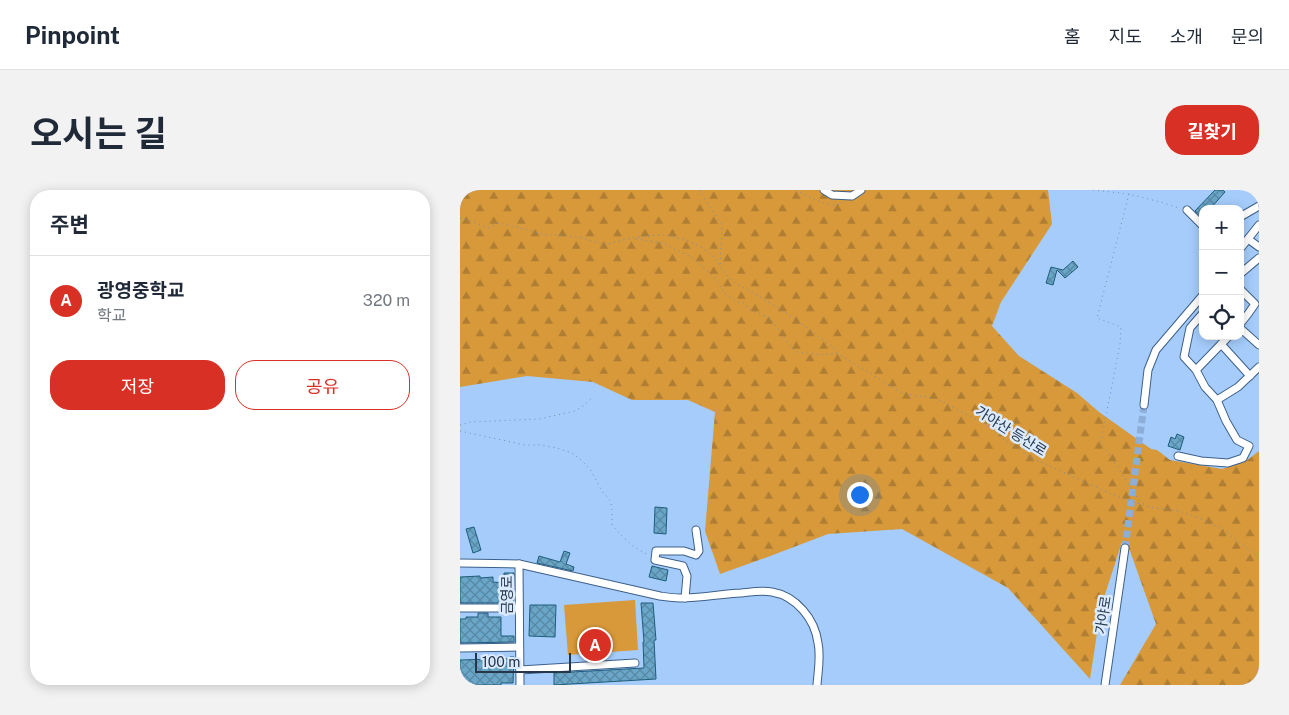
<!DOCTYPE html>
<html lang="ko">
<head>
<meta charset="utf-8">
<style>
  body { margin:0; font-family:"Public Sans","Noto Sans KR",sans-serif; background:#f2f2f3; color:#1f2937 }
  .controls { position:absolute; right:15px; top:15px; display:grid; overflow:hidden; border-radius:10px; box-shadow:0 2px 12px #0003 }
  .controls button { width:45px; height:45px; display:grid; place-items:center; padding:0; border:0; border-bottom:1px solid #e0e1e3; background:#fff; color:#1f2937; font:25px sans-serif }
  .scale { position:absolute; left:15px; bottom:12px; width:96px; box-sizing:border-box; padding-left:5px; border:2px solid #27374a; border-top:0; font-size:14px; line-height:18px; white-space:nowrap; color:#27374a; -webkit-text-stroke:4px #dbeafe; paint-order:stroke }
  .you { position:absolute; left:399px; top:304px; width:18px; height:18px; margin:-12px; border:4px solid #fff; border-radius:50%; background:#1a73e8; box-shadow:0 0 0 8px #1a73e833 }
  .badge { display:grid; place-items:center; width:32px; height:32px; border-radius:50%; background:#d93025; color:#fff; font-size:16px; font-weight:700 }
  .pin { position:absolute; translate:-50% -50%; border:2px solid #fff; box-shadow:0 1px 5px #0006 }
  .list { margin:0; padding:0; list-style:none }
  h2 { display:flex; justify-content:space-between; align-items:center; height:65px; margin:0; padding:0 20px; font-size:21px }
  h2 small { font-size:16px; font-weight:400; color:#747a83 }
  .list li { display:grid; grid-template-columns:32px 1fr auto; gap:15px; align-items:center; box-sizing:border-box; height:90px; padding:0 20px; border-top:1px solid #e0e1e3 }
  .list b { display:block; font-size:19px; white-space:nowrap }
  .list p { margin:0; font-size:16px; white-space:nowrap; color:#747a83 }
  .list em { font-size:16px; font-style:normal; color:#747a83 }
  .actions { display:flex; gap:10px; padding:15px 20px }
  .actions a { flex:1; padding:11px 0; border:1px solid #d93025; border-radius:20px; text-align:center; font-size:18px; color:#d93025 }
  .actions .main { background:#d93025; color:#fff }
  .icon { flex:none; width:28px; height:28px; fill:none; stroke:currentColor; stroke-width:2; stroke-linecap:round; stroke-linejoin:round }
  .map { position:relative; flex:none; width:799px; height:495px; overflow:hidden; border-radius:20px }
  header { display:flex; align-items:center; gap:30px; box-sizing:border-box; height:70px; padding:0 25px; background:#fff; border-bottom:1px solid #e0e1e3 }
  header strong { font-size:24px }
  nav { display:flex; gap:28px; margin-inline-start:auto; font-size:18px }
  .intro { display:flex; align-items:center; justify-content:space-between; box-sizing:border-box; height:120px; padding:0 30px }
  h1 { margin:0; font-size:35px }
  .button { padding:12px 22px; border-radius:20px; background:#d93025; color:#fff; font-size:18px; font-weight:700 }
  main { display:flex; gap:30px; padding:0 30px }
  aside { flex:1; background:#fff; border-radius:20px; box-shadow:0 2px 12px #0003 }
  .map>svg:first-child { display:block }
  .forest { fill:url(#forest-firs) }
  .green { fill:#d8993a }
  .building { fill:url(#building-cross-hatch); stroke:#1f5d7b }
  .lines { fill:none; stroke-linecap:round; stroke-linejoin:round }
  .minor-tunnel { stroke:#8caed8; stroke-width:7; stroke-dasharray:7 3.5; stroke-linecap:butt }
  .minor-casing { stroke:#3d608a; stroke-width:9 }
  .path { stroke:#718eb2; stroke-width:1; stroke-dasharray:1 4; stroke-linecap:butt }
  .minor { stroke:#fff; stroke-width:7 }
  .labels { text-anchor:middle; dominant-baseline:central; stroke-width:5; stroke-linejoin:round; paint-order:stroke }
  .street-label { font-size:14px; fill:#27374a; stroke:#dbeafe }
</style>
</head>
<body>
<header>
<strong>Pinpoint</strong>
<nav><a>홈</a><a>지도</a><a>소개</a><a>문의</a></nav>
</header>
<div class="intro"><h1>오시는 길</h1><a class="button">길찾기</a></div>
<main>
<aside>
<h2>주변<small></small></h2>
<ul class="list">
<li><span class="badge">A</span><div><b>광영중학교</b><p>학교</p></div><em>320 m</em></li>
</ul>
<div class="actions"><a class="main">저장</a><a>공유</a></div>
</aside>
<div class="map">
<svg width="799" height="495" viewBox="0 0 799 495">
  <defs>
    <pattern id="forest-firs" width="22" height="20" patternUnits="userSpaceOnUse" patternTransform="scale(1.25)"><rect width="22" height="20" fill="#d8993a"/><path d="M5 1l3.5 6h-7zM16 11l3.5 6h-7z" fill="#af7e33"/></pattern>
    <pattern id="building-cross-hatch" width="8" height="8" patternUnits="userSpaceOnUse" patternTransform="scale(1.25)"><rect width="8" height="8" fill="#6aa6c7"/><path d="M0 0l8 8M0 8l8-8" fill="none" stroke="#5788a4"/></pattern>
  </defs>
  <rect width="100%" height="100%" fill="#a5ccfb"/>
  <path class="forest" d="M0,0H588L592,34L541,112L532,136L559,166L617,203L639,222L691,259L697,260L710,270L762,279L786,271L799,261V495H660L696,434L670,361L662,352L641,417L630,489L548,398L442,339L368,344L305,368L260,384L245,341L255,222L228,210H172L133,192L67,186L0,197Z"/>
  <path class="green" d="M175,410L178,460L108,465L104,415Z"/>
  <g class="building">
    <path d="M755,0H763L765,2L750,19H743V26L742,27L735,21Z"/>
    <path d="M613,71L618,77L605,88L597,80L593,95L586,93L591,77L603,80Z"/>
    <path d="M717,244L724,247L720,260L708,256L711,247L715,249Z"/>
    <path d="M195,317L207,318L206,344L194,343Z"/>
    <path d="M14,337L21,360L13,363L6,339Z"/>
    <path d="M104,361L110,363L106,374L114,377L113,381L77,373L79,366L100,372Z"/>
    <path d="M192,376L208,380L206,391L189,387Z"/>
    <path d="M44,383H54L53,413H0V387L20,386V388L33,387V392L44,393Z"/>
    <path d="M181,413H193L196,450H194L196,489L94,495V483L184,478L183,452H184Z"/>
    <path d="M70,415H96L95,447L69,446Z"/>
    <path d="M18,423H28V427H41V446H54V452L0,453V429H6V427H18Z"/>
    <path d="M50,467H54L53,493H41V495H0V470L31,469V468L50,469Z"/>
  </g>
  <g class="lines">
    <path class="minor-tunnel" d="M665,358L684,215"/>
    <defs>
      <g id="minor">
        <path d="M364,0L372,5L392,6L401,0"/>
        <path d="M727,20L743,36"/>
        <path d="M780,27L799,16"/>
        <path d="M788,49L799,57"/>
        <path d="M780,59L799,35"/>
        <path d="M780,84L799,68"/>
        <path d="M780,99L795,114L788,124L780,134"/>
        <path d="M780,138L799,155"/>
        <path d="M761,154L790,186"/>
        <path d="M736,180L724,167L730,138L743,123"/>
        <path d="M757,210L778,197L799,177"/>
        <path d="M684,215L688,180L696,160L743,105"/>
        <path d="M718,266L741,271L768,273L783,268L789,256L777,250L766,231L757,210L745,197L736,180L769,146"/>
        <path d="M0,373L59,374L200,406C207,407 213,408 220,408C240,408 261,404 281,403C291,402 302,400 312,402C336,406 355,429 358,453C361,466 358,481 357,495"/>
        <path d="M59,374L60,495"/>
        <path d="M225,408L227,386L223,376L195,370L196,361H224L236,365L239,361L236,340"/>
        <path d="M0,418H59"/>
        <path d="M0,458L59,457"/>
        <path d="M60,480L175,473"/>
        <path d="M645,495L665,358"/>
      </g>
    </defs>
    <use href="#minor" class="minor-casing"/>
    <g class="path">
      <path d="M239,0L262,35L260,77L272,91L324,121L372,156L377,163L444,204L475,208L529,236L542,248L568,266L651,304L689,317L719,321L739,328L764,340L799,368"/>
      <path d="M336,0C348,6 371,21 384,12"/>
      <path d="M633,0L669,4L700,12L719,18"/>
      <path d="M669,4L637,128L661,137L660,154L641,252L678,309L686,315"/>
      <path d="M0,28L11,31L28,38L38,33L69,40L84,45H101L123,48L145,55L162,50L184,46L206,45L226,50L242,57L258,71L260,76"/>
      <path d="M176,49L203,53L233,68L256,89L264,103L277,112L284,113L289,119L311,129L331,157L337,162L364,165L377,163"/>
      <path d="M0,235L10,232L79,229L115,221L123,216L133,207"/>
      <path d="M0,241L65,255H80L97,258L112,263L121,270L130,279L142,301L150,310L152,318V335L161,345L173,356L188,365"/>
    </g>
    <use href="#minor" class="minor"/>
  </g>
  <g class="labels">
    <g class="street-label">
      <text transform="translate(551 241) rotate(32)">가야산 등산로</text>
      <text transform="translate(47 405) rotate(-90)">금영로</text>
      <text transform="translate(643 425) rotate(-81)">가야로</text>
    </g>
  </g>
</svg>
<div class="controls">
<button>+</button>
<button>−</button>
<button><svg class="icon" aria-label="locate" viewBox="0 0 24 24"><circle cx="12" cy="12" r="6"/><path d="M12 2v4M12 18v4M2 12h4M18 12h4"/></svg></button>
</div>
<div class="scale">100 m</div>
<div class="you"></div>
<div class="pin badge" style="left:135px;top:455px">A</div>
</div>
</main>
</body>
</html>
